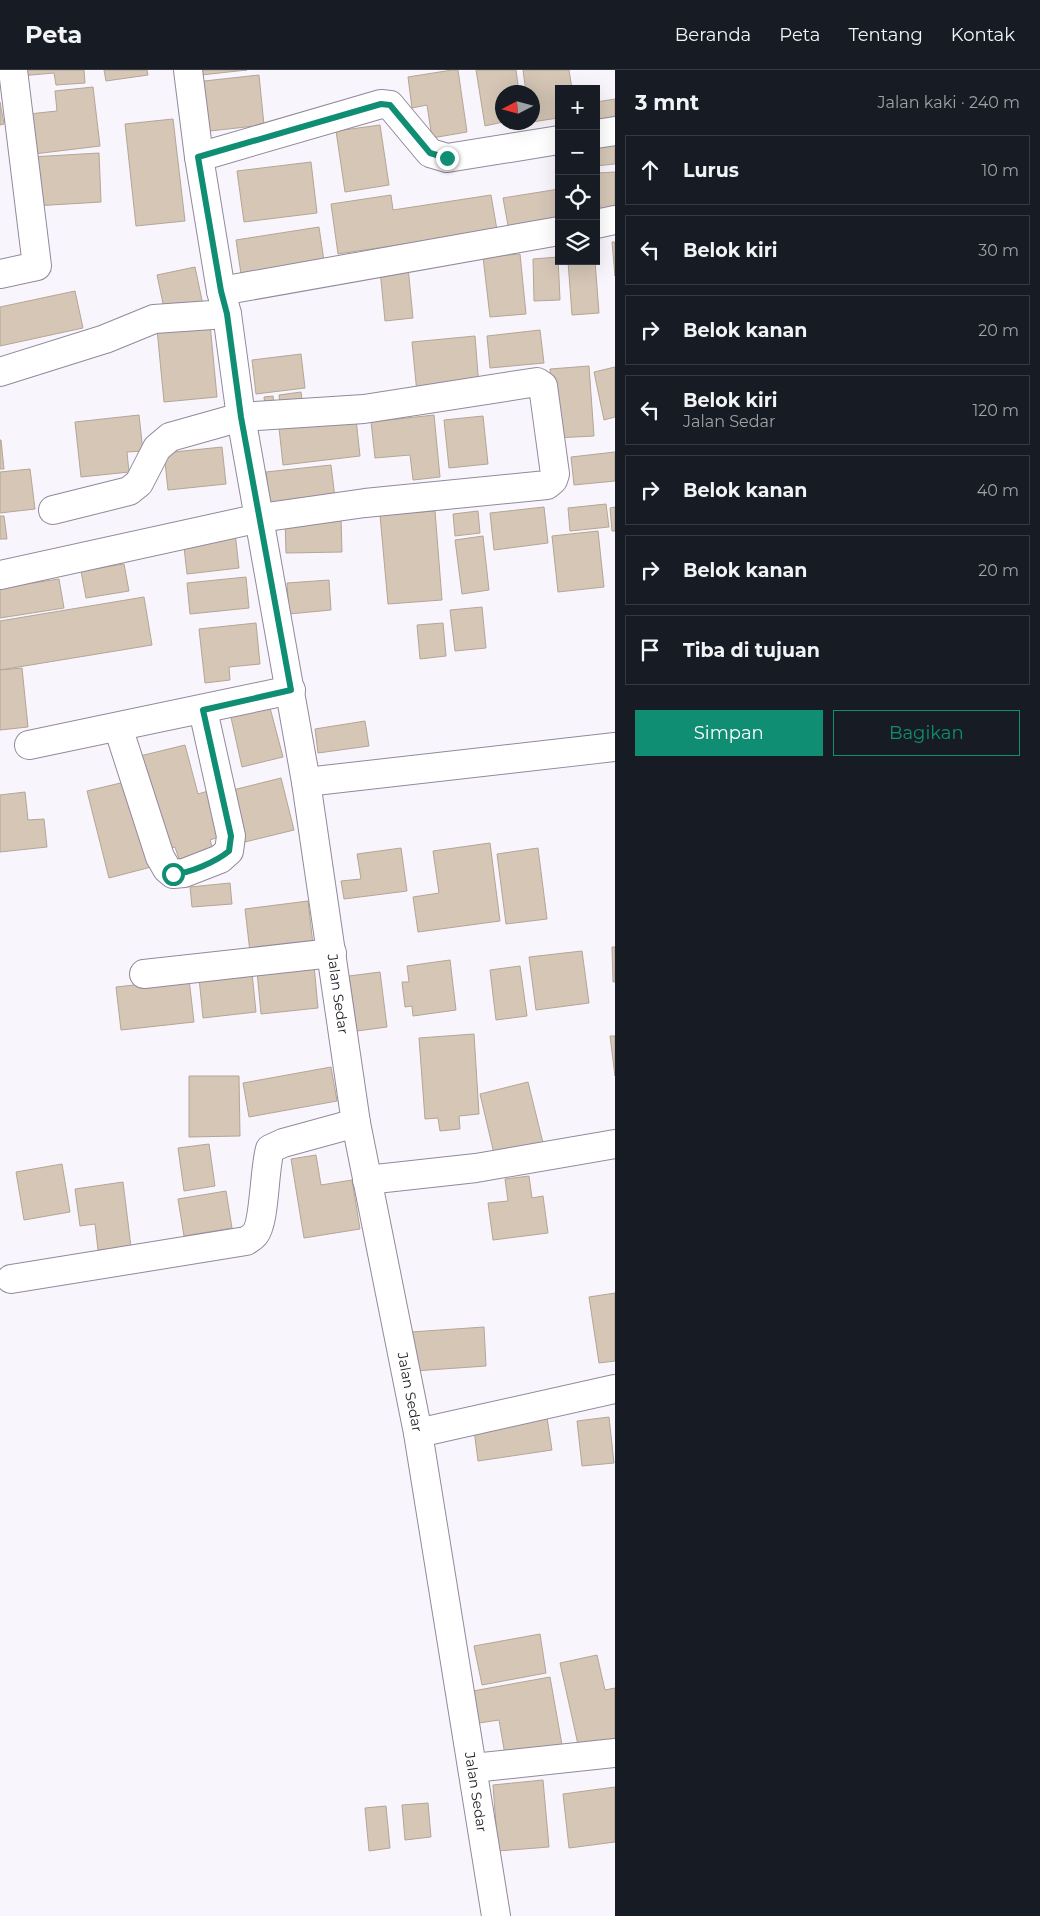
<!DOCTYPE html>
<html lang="id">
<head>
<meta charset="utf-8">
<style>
  body { margin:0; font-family:Montserrat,sans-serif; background:#242831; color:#f1f3f6 }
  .controls { position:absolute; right:15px; top:15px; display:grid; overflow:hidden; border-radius:0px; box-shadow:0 5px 20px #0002 }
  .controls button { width:45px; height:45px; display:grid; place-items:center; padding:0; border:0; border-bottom:1px solid #363941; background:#171b24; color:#f1f3f6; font:25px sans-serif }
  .compass { position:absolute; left:495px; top:15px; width:45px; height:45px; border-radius:50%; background:#171b24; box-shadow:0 5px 20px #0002; rotate:264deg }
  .stop { position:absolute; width:15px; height:15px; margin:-11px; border:4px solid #0f8e73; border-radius:50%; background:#fff }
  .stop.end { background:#0f8e73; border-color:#fff; box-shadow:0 1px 5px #0008 }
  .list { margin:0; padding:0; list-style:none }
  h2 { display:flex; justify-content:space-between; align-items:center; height:65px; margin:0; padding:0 20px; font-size:21px }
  h2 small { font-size:16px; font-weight:400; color:#9ea1a6 }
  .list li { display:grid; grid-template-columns:32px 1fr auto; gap:15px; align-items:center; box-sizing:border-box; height:70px; margin:0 10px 10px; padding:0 10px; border:1px solid #363941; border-radius:0px }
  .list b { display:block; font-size:19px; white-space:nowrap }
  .list p { margin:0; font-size:16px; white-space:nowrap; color:#9ea1a6 }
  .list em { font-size:16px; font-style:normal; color:#9ea1a6 }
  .actions { display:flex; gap:10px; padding:15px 20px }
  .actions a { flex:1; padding:11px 0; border:1px solid #0f8e73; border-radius:0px; text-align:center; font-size:18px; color:#0f8e73 }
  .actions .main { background:#0f8e73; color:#fff }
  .icon { flex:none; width:28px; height:28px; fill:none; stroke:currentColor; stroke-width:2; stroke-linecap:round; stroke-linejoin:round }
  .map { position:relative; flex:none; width:615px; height:1846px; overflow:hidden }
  header { display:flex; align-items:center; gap:30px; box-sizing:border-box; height:70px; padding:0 25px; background:#171b24; border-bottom:1px solid #363941 }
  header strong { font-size:24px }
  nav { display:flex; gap:28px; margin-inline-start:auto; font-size:18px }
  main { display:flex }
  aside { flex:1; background:#171b24 }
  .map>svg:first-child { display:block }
  .building { fill:#d5c6b6; stroke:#b4a696 }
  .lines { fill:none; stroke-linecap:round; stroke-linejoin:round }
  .minor-casing { stroke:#92899b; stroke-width:30 }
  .minor { stroke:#fff; stroke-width:28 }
  .route { stroke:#0f8e73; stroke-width:6 }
  .labels { text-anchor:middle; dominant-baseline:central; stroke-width:4.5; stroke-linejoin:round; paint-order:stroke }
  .street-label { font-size:14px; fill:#242027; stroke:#fff }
</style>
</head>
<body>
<header>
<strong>Peta</strong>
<nav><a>Beranda</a><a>Peta</a><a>Tentang</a><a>Kontak</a></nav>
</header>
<main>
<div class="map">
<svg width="615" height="1846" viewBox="0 0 615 1846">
  <rect width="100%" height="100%" fill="#f9f5fd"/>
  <g class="building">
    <path d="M19,0H84L85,13L56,15L54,3L20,6Z"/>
    <path d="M104,0H147L148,5L106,11Z"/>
    <path d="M201,0H247L201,5Z"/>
    <path d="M452,0H458L467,62L432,68L427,35L412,38L408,7Z"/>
    <path d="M476,0H516L519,22H502L503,52L485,56Z"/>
    <path d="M523,0H569L572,19H559V37L556,38L558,48L532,52V22H526Z"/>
    <path d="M259,5L264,55L201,62L195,12Z"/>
    <path d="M93,17L100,76L34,84L29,44L57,41L55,21Z"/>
    <path d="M615,29V52L596,55V32Z"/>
    <path d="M0,32L4,54L0,55Z"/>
    <path d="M173,49L185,151L136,156L125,54Z"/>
    <path d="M380,55L389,115L345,122L336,61Z"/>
    <path d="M615,65V94L596,96V68Z"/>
    <path d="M99,83L101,132L34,136L31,87Z"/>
    <path d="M311,92L317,143L244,152L237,101Z"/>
    <path d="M615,102V138L600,139L597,103Z"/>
    <path d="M559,119V153L509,161L503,128Z"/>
    <path d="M391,125L393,140L491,125L497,160L338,184L331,134Z"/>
    <path d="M319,157L324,191L241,204L236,170Z"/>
    <path d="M612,172H615V206Z"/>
    <path d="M520,184L526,244L490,247L483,187Z"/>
    <path d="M558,187L560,230L534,231L533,189Z"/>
    <path d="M568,191H595L599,243L572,245Z"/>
    <path d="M195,197L203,235L165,243L157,205Z"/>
    <path d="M408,197L413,248L385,251L380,200Z"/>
    <path d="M75,221L83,258L0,276V237Z"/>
    <path d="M210,254L217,327L164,332L157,259Z"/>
    <path d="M540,260L544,293L490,298L487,266Z"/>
    <path d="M475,266L479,317L417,323L412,272Z"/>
    <path d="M301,284L305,318L256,324L252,290Z"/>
    <path d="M589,296L594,366L555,368L550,299Z"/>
    <path d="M615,297V347L604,350L594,302Z"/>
    <path d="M301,322L303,338L281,341L279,325Z"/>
    <path d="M273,326L275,341L266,342L264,327Z"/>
    <path d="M139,345L143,381L127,382L129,402L81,407L75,352Z"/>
    <path d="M434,345L440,407L413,410L410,385L375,388L371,352Z"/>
    <path d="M483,346L488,394L449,398L444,350Z"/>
    <path d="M356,349L360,386L283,395L279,358Z"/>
    <path d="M0,370H1L4,399H0Z"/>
    <path d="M222,377L226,414L168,420L164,383Z"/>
    <path d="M615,382V411L574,415L571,387Z"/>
    <path d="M331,395L335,428L270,436L266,402Z"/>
    <path d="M30,399L35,439L0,443V402Z"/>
    <path d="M606,434L609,457L570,461L568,438Z"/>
    <path d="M544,437L548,473L494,480L490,443Z"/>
    <path d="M615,437V461H612L610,438Z"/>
    <path d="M435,441L442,530L388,534L380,445Z"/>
    <path d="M478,441L480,463L455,466L453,444Z"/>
    <path d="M0,446H4L7,469H0Z"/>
    <path d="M341,448L342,482L286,483L285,449Z"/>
    <path d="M598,461L604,517L558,522L552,466Z"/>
    <path d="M235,462L239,498L187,504L183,468Z"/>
    <path d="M483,466L489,520L462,524L455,470Z"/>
    <path d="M124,494L129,521L86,528L81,501Z"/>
    <path d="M246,507L249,538L190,544L187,513Z"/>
    <path d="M59,509L64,538L0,548V518Z"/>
    <path d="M329,510L331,540L289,544L287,513Z"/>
    <path d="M144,527L152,575L0,600V551Z"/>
    <path d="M482,537L486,578L455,581L450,540Z"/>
    <path d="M256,553L260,594L229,597L230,610L205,613L199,559Z"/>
    <path d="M443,553L446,586L420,589L417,555Z"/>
    <path d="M22,598L28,657L0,660V600Z"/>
    <path d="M269,634L283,687L242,697L230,643Z"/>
    <path d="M365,651L369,676L318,683L315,659Z"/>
    <path d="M185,675L198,724L208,721L219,767L210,770L214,783L180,792L175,777L164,780L140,686Z"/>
    <path d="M281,708L294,760L245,772L233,720Z"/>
    <path d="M133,710L155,796L109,808L87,721Z"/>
    <path d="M25,722L28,750L44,749L47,777L0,782V725Z"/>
    <path d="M490,773L500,851L418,862L413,827L439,823L433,781Z"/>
    <path d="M401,778L407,821L344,829L341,811L361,809L357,784Z"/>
    <path d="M538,778L547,849L506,854L497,784Z"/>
    <path d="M230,813L232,834L192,837L190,817Z"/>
    <path d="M308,831L313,874L250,882L245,839Z"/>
    <path d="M612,877H615V912H613Z"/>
    <path d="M582,881L589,933L536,940L529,887Z"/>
    <path d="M450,890L456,940L413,946L412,936L405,937L402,912H409L407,896Z"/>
    <path d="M314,895L318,938L261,944L257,901Z"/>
    <path d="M520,896L527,946L496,950L490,900Z"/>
    <path d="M380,902L387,957L357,961L349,906Z"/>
    <path d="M252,903L256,942L203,948L199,908Z"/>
    <path d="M189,909L194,952L121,960L116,917Z"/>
    <path d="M474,964L479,1044L459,1046L460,1059L440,1061L438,1048L425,1049L419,968Z"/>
    <path d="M610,966H615V1006Z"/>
    <path d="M331,997L337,1031L249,1047L243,1013Z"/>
    <path d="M189,1006H239L240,1066L189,1067Z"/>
    <path d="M528,1012L544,1077L495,1088L480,1024Z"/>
    <path d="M209,1074L215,1116L184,1121L178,1078Z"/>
    <path d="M316,1085L321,1115L352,1110L360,1159L304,1168L291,1089Z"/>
    <path d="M62,1094L70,1142L24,1150L16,1102Z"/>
    <path d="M529,1106L532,1128L543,1126L548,1163L493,1170L488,1133L508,1131L505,1109Z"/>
    <path d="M123,1112L131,1177L98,1180L95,1154L80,1156L75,1119Z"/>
    <path d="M226,1121L232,1158L184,1166L178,1129Z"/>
    <path d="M615,1223V1291L599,1293L589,1227Z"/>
    <path d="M484,1257L486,1296L414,1301L411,1262Z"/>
    <path d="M546,1341L552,1380L478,1391L473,1352Z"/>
    <path d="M609,1347L614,1393L582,1396L577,1351Z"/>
    <path d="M540,1564L546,1603L482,1615L474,1576Z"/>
    <path d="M597,1585L605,1620L615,1618V1671L579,1679L560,1593Z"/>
    <path d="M550,1607L562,1675L505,1685L499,1650L479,1653L473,1621Z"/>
    <path d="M543,1710L549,1777L498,1781L493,1715Z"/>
    <path d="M615,1717V1772L569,1778L563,1724Z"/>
    <path d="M428,1733L431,1767L405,1770L402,1735Z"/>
    <path d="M386,1736L390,1778L369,1781L365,1738Z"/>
  </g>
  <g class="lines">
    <defs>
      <g id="minor">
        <path d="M188,0L199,87L221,221L227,244L241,347L306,712L356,1053L418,1363L496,1846"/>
        <path d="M596,64L615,61"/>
        <path d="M199,87L381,34L390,35L430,83L447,88L559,70"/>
        <path d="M596,154L615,150"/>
        <path d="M0,204L37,196L13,0"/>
        <path d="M221,221L559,161"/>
        <path d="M0,302L105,269L154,249L227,244"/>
        <path d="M0,505L260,448L365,433L547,415L553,410L555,404L543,316L537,312L364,339L241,347L170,367L157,378L139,413L129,421L53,440"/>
        <path d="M118,657L160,787L167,799L173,804L184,803L220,789L229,781L231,766L203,640"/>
        <path d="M29,675L291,620"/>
        <path d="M306,712L615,677"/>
        <path d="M144,904L332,883"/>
        <path d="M367,1110L476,1098L615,1074"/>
        <path d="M11,1209L246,1171C249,1169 253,1167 255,1164C265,1152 264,1099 270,1079L283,1073L356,1053"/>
        <path d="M418,1363L615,1319"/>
        <path d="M473,1698L615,1683"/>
      </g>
    </defs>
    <use href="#minor" class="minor-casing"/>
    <use href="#minor" class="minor"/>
  </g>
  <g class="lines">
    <path class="route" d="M173,804C189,804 217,791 229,781L231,766L203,640L291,620L241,347L227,244L221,221L198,87L381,34L390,35L430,83L447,88"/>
  </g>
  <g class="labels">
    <g class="street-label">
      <text transform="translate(338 924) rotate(82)">Jalan Sedar</text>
      <text transform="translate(410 1322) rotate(79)">Jalan Sedar</text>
      <text transform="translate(476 1722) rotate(81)">Jalan Sedar</text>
    </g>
  </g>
</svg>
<div class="controls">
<button>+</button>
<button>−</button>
<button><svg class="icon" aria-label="locate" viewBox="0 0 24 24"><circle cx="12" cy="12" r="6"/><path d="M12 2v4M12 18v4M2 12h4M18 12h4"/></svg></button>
<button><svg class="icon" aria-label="layers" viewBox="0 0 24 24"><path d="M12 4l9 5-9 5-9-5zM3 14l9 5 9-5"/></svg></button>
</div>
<svg class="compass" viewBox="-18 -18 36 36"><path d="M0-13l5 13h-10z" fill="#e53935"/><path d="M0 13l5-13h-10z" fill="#9ea1a6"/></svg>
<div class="stop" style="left:173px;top:804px"></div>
<div class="stop end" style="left:447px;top:88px"></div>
</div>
<aside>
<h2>3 mnt<small>Jalan kaki · 240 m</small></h2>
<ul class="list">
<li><svg class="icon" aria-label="ahead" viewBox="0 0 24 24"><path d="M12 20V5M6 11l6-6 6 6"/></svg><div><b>Lurus</b></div><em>10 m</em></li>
<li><svg class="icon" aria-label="left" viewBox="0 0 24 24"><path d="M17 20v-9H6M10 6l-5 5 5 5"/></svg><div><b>Belok kiri</b></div><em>30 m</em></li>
<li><svg class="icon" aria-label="right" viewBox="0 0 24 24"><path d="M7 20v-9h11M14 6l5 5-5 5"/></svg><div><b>Belok kanan</b></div><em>20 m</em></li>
<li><svg class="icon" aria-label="left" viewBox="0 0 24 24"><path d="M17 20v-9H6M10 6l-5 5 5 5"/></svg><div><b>Belok kiri</b><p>Jalan Sedar</p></div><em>120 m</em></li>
<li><svg class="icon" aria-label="right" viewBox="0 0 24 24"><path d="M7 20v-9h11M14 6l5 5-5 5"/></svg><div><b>Belok kanan</b></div><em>40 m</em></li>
<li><svg class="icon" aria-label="right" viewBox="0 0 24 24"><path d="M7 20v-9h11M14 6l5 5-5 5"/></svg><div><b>Belok kanan</b></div><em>20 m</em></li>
<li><svg class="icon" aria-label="arrive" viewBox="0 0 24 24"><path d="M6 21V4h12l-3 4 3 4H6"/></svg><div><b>Tiba di tujuan</b></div></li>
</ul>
<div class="actions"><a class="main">Simpan</a><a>Bagikan</a></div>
</aside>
</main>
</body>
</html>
